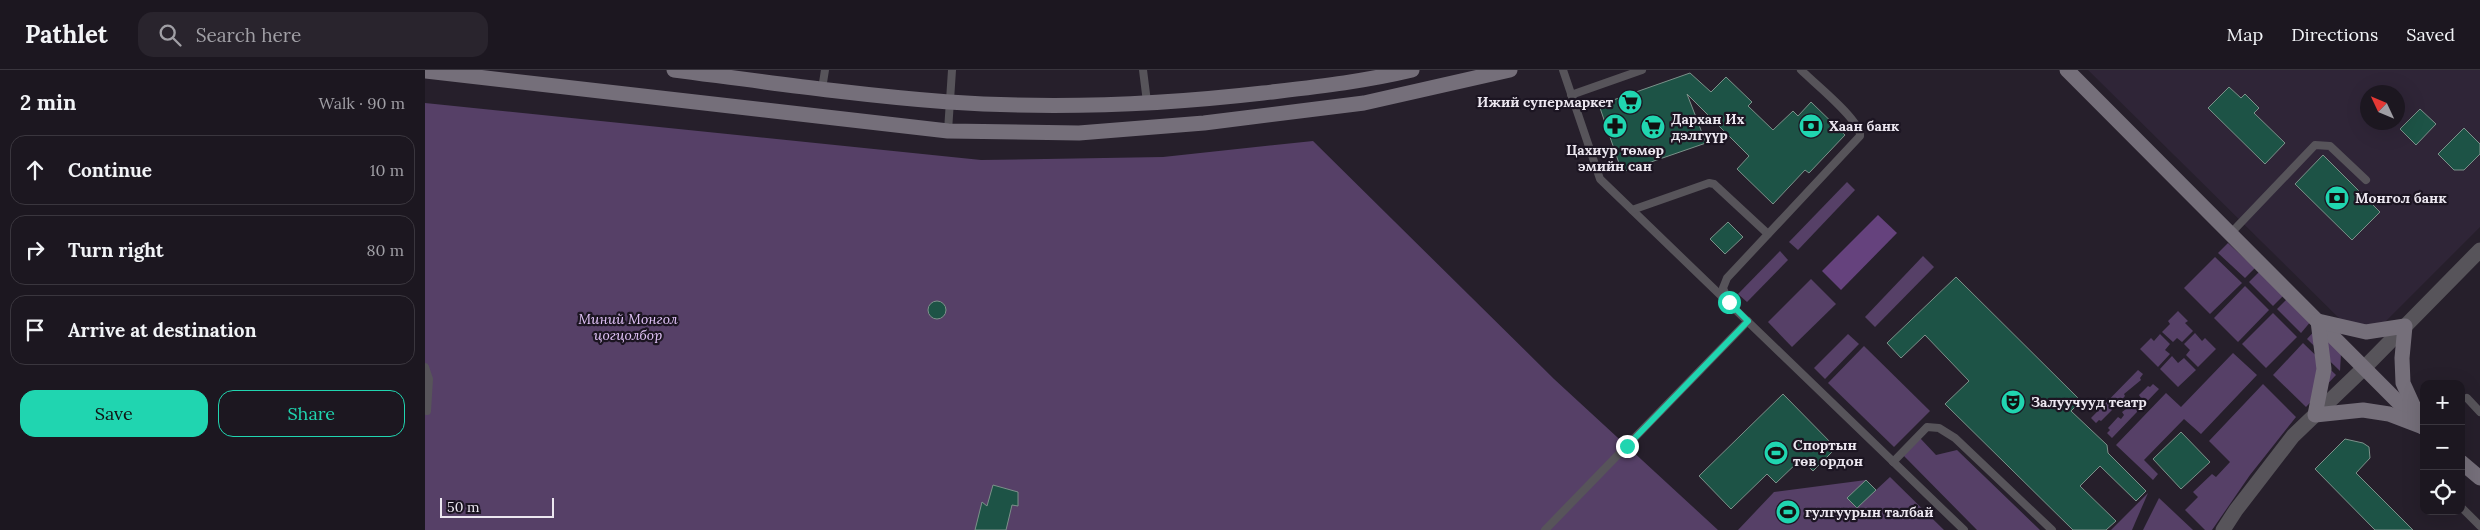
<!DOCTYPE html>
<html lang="en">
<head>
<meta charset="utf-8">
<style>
  body { margin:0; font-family:Lora,serif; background:#29242d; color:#f1f3f6 }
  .controls { position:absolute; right:15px; bottom:15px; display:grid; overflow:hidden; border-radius:10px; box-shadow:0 5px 20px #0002 }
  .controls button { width:45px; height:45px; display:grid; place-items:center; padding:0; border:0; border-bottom:1px solid #3a363e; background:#1c1720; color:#f1f3f6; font:25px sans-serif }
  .compass { position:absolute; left:1935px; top:15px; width:45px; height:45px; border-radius:50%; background:#1c1720; box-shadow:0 5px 20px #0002; rotate:314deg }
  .scale { position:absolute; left:15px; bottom:12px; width:114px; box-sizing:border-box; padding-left:5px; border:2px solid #ece7f0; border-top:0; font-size:14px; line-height:18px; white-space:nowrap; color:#ece7f0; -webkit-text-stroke:4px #1c1522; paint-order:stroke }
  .stop { position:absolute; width:15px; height:15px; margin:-11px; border:4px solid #20d5b0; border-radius:50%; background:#fff }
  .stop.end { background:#20d5b0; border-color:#fff; box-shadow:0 1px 5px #0008 }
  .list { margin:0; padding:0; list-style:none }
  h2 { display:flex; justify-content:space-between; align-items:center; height:65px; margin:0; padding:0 20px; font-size:21px }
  h2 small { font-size:16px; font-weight:400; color:#a09fa5 }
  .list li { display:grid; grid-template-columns:32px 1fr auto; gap:15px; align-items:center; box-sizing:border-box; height:70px; margin:0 10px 10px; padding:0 10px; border:1px solid #3a363e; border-radius:15px }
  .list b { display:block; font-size:19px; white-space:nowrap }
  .list em { font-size:16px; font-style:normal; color:#a09fa5 }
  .actions { display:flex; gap:10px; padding:15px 20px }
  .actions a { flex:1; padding:11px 0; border:1px solid #20d5b0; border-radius:15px; text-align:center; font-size:18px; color:#20d5b0 }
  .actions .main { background:#20d5b0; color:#111 }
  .icon { flex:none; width:28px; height:28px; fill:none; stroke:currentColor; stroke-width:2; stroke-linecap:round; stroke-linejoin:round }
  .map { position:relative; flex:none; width:2055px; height:460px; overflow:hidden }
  header { display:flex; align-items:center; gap:30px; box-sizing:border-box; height:70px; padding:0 25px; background:#1c1720; border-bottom:1px solid #3a363e }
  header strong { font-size:24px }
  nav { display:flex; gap:28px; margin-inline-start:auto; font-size:18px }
  .search { width:350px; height:45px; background:#29242d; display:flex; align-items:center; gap:12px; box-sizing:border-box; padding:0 18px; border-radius:15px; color:#a09fa5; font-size:19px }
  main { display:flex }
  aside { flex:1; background:#1c1720 }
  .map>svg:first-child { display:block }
  .built { fill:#2f2537; fill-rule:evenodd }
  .green { fill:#564067 }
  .water { fill:#65427d }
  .building { fill:#1d5346; stroke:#7c918a }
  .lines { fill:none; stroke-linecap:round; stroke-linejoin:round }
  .service { stroke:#57545a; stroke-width:8 }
  .tertiary { stroke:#57545a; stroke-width:15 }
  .secondary { stroke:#756f7a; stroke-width:15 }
  .route { stroke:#20d5b0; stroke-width:6 }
  .labels { text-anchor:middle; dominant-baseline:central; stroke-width:4.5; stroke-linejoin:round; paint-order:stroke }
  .poi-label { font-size:14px; font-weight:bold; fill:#ece7f0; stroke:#1c1522; text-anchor:start }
  .park-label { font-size:14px; font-style:italic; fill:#e3c5fa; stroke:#1c1522 }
</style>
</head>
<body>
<header>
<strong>Pathlet</strong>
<div class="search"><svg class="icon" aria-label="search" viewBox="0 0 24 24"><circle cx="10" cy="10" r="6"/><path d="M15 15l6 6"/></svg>Search here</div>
<nav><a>Map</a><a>Directions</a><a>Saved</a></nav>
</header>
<main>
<aside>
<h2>2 min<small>Walk · 90 m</small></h2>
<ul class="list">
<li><svg class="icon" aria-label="ahead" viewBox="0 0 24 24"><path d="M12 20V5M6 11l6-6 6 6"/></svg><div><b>Continue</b></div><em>10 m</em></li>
<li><svg class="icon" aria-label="right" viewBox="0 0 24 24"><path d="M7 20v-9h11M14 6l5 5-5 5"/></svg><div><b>Turn right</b></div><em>80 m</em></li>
<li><svg class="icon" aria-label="arrive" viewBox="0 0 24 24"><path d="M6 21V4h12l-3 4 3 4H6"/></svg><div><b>Arrive at destination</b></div></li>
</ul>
<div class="actions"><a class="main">Save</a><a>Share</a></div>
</aside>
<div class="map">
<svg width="2055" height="460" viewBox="0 0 2055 460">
  <rect width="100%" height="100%" fill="#261f2b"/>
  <path class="built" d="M1663,0H2055V157L1945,267L1926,260ZM1942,22H1972V52H1942Z"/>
  <g class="green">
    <path d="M0,33L556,90L738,87L888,71L1129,309L1293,460H0Z"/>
    <path d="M1422,112L1430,120L1373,180L1364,172Z"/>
    <path d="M1803,173L1830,198L1820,208L1793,183Z"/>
    <path d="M1355,181L1363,190L1322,232L1313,224Z"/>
    <path d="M1498,186L1509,197L1450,257L1440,247Z"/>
    <path d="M1790,187L1817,213L1785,244L1759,218Z"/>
    <path d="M1836,200L1860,224L1848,236L1824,212Z"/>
    <path d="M1386,209L1411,234L1367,277L1343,252Z"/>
    <path d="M1820,216L1844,240L1813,272L1789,248Z"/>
    <path d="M1864,227L1887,250L1876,263L1852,239Z"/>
    <path d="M1753,241L1763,251L1760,253L1768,261L1757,272L1752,268L1748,272L1737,262L1745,254L1743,251Z"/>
    <path d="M1848,243L1872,267L1841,298L1817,274Z"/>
    <path d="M1893,257L1916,283L1915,301L1882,269Z"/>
    <path d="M1770,263L1777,271L1780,268L1791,279L1773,297L1761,285L1765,280L1759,274Z"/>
    <path d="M1423,264L1434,274L1400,309L1389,298Z"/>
    <path d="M1735,264L1745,274L1740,280L1745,284L1733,297L1715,279L1726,268L1729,271Z"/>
    <path d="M1878,273L1911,305L1881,337L1848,305Z"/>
    <path d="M1439,276L1505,341L1469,377L1403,313Z"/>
    <path d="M1808,283L1832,305L1776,364L1759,349L1719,390L1733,404L1728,410L1691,375L1741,323L1756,337Z"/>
    <path d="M1747,286L1753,293L1759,288L1771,300L1753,317L1735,299Z"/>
    <path d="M1713,300L1718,304L1715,308L1716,310L1699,324L1700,326L1691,336L1689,334L1685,338L1687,340L1676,351L1674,350L1671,353L1666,348Z"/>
    <path d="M1728,314L1734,319L1687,368L1682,363L1685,360L1683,358L1693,347L1696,349L1699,345L1697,342L1716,328L1714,325L1723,316L1725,317Z"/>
    <path d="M1838,314L1871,347L1825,405L1787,460H1780L1760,440L1773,427L1768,422L1787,404L1791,407L1805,392L1784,371Z"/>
    <path d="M1495,368L1511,385L1532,380L1615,460H1552L1478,385Z"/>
    <path d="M1465,407L1519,460H1313L1349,422L1441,410L1451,420Z"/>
    <path d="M1723,423L1707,460H1686Z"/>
    <path d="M1734,428L1768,460H1718Z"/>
  </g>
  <path class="water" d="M1453,145L1472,163L1416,220L1397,201Z"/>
  <g class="building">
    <path d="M1265,3L1286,22L1301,7L1327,32L1323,36L1348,60L1368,41L1373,46L1386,32L1420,65L1384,103L1380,100L1348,134L1312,99L1324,86L1262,24L1281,73L1197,102L1174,35Z"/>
    <path d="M1804,17L1816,28L1820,24L1834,38L1829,43L1860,73L1840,94L1783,38Z"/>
    <path d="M1995,39L2011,54L1991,75L1975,59Z"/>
    <path d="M2039,58L2055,74V84L2039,100H2029L2013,84Z"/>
    <path d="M1898,85L1955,142L1927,170L1870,114Z"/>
    <path d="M1303,152L1318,167L1300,184L1285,169Z"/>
    <path d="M1531,207L1656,331L1646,341L1682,375L1683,383L1721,421L1711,431L1675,396L1655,416L1691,451L1681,460H1648L1520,334L1544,311L1500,265L1476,288L1462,273Z"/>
    <circle cx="512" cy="240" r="9"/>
    <path d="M1358,324L1411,378L1388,401L1376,389L1351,413L1342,404L1306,439L1274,406Z"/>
    <path d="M1756,362L1785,392L1756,419L1728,389Z"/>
    <path d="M1920,369L1938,373L1944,377L1945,388L1931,403L1988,460H1950L1890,399Z"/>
    <path d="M1441,410L1451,420L1432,438L1422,428Z"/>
    <path d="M568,415L593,422V436L587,435L581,460H550L557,432L562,436Z"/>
  </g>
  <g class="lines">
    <g class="service">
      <path d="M718,0L722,32"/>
      <path d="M1138,0L1175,109L1539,460"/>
      <path d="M397,19L400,0"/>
      <path d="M1146,25L1217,0"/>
      <path d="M523,61L527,0"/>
      <path d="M1207,140L1284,113L1289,114L1343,164"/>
      <path d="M1805,164L1890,75L1905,76L1941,110"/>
      <path d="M1302,228L1298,218L1302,208L1435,66C1437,51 1388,12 1376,0"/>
      <path d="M0,297L4,309L2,341"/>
      <path d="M2042,328L2055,342"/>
      <path d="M1468,392L1502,357L1514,358L1530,368L1627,460"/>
      <path d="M2036,437L2055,456"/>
      <path d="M1120,460L1323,251"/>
    </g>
    <path class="tertiary" d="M1798,460L1811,440L1868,366L1939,298L2055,180"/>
    <g class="secondary">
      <path d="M249,0C341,12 432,25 524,32C628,39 734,35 838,23C889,17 937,12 987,0"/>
      <path d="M1642,0L1999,358"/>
      <path d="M0,1L523,61L654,63L779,53L939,33L1085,0"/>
      <path d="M1893,251L1941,262L1980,256L1977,288L1978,313L1998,357L1964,344L1938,340L1890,345L1899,299Z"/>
      <path d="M2036,392L2055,408"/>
    </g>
  </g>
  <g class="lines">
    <path class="route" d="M1202,376L1323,251L1304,232"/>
  </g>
  <defs>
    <symbol id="supermarket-disc" viewBox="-11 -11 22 22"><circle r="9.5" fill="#20d5b0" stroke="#1c1522"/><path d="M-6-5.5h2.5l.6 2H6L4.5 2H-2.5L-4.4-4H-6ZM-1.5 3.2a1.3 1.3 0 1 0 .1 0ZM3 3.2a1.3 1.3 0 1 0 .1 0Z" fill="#111"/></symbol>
    <symbol id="pharmacy-disc" viewBox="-11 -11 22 22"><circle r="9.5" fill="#20d5b0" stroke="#1c1522"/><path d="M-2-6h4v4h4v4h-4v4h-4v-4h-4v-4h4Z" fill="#111"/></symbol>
    <symbol id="bank-disc" viewBox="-11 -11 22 22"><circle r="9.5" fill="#20d5b0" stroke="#1c1522"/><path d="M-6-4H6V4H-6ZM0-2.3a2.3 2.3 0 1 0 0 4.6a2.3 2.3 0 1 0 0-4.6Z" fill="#111"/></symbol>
    <symbol id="theatre-disc" viewBox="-11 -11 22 22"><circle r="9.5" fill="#20d5b0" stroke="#1c1522"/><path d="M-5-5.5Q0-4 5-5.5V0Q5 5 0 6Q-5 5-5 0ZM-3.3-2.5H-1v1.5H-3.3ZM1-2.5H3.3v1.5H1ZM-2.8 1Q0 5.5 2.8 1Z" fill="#111"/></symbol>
    <symbol id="stadium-disc" viewBox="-11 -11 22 22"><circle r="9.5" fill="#20d5b0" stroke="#1c1522"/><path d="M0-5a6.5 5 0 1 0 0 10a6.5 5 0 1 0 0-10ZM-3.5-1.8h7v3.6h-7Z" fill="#111"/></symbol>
  </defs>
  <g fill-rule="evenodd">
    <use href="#supermarket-disc" x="1191" y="18" width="28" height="28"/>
    <use href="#pharmacy-disc" x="1176" y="42" width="28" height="28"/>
    <use href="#bank-disc" x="1372" y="42" width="28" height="28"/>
    <use href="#supermarket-disc" x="1214" y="43" width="28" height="28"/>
    <use href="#bank-disc" x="1898" y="114" width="28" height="28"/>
    <use href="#theatre-disc" x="1574" y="318" width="28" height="28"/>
    <use href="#stadium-disc" x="1337" y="369" width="28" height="28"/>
    <use href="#stadium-disc" x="1349" y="428" width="28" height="28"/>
  </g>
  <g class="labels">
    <g class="poi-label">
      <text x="1188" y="32" text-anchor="end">Ижий супермаркет</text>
      <text x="1246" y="49">Дархан Их<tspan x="1246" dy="16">дэлгүүр</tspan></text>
      <text x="1404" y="56">Хаан банк</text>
      <text x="1190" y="80" text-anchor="middle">Цахиур төмөр<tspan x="1190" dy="16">эмийн сан</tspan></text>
      <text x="1930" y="128">Монгол банк</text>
      <text x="1606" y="332">Залуучууд театр</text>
      <text x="1368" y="375">Спортын<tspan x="1368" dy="16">төв ордон</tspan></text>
      <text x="1380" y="442">гулгуурын талбай</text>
    </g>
    <g class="park-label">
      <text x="203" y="249">Миний Монгол<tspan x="203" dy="16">цогцолбор</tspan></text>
    </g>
  </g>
</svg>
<div class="controls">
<button>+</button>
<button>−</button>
<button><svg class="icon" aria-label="locate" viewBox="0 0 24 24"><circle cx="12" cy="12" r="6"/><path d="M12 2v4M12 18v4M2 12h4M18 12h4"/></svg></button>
</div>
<svg class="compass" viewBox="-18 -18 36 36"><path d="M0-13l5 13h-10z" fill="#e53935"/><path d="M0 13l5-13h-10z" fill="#a09fa5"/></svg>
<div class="scale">50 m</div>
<div class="stop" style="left:1304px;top:232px"></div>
<div class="stop end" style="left:1202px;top:376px"></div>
</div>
</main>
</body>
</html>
